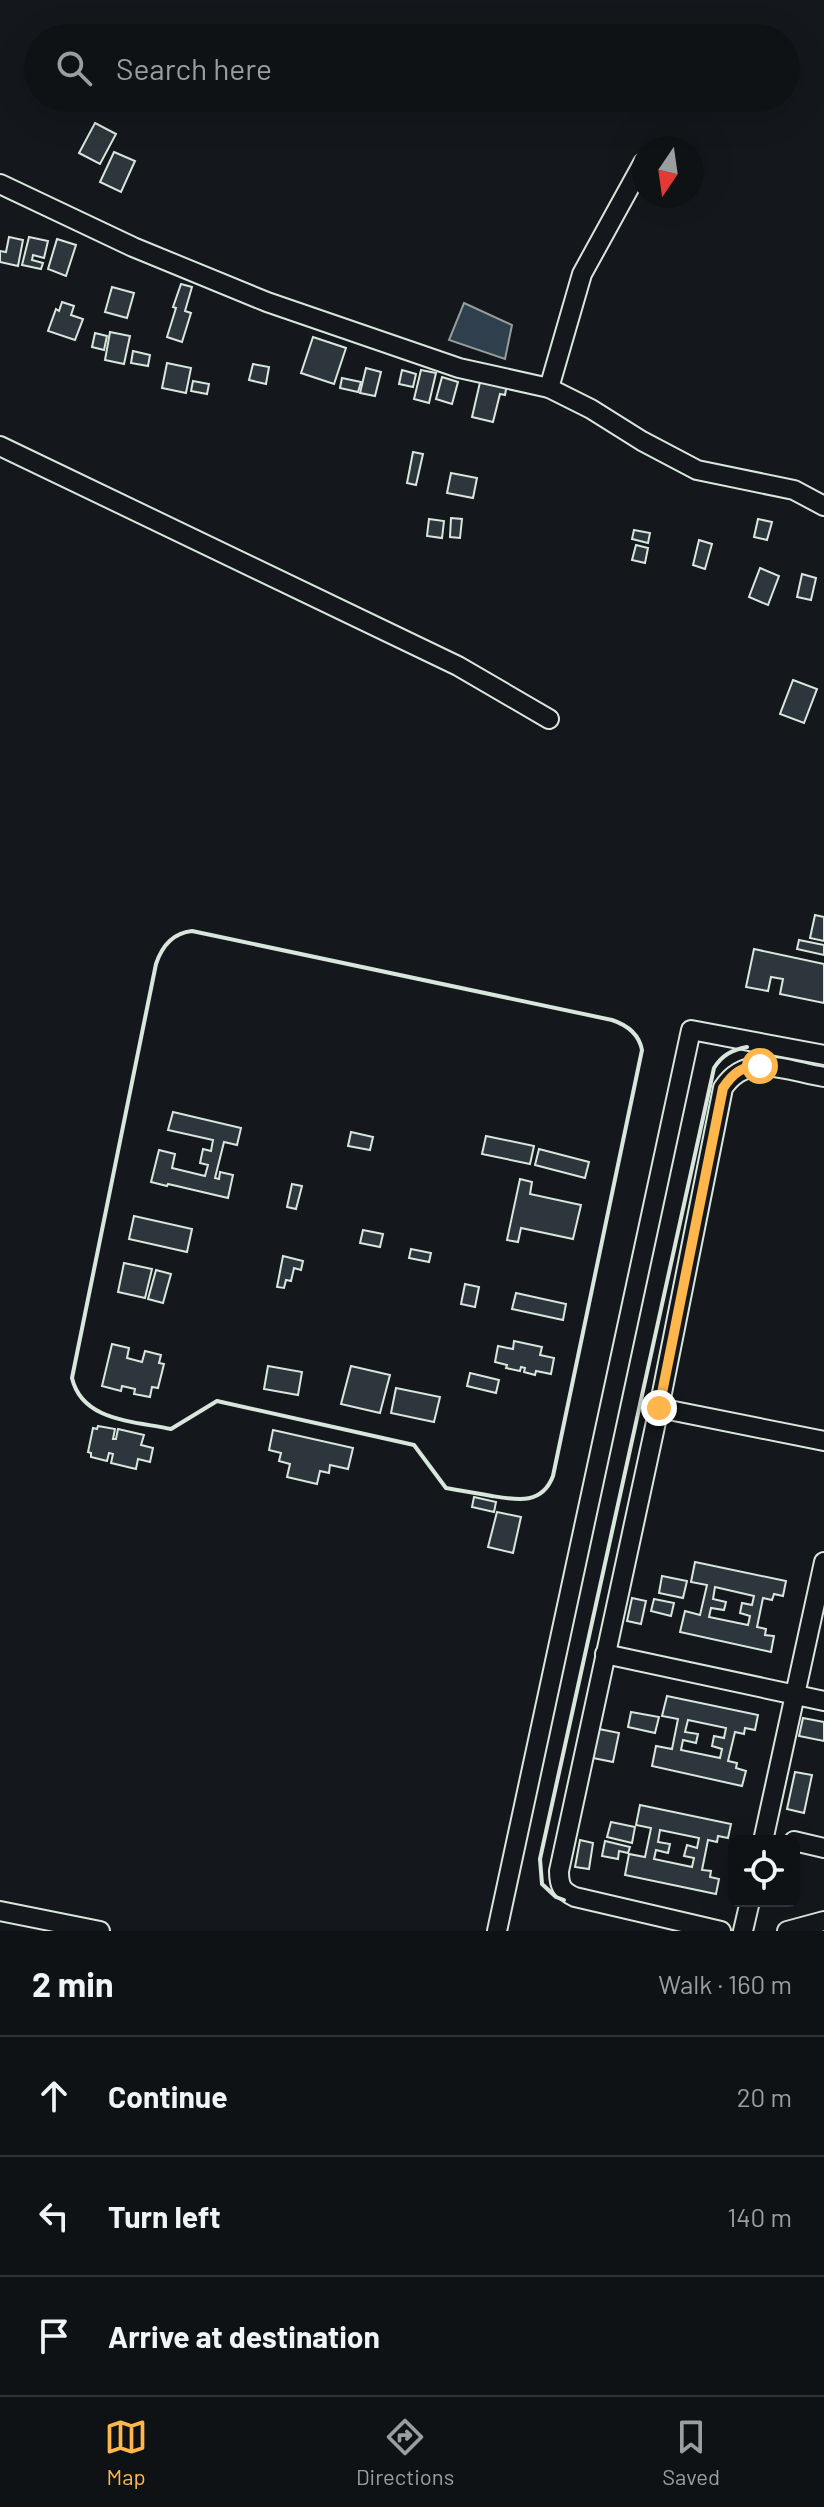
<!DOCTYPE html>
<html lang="en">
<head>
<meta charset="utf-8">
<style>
  body { margin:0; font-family:Barlow,sans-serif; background:#181b1e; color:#f1f3f6 }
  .controls { position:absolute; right:24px; bottom:24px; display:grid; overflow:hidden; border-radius:12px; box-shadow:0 8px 32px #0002 }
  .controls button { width:72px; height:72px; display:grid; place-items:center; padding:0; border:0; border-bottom:2px solid #2f3234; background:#0f1215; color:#f1f3f6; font:40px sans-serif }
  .compass { position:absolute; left:632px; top:136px; width:72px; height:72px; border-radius:50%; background:#0f1215; box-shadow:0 8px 32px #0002; rotate:193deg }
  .stop { position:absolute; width:24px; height:24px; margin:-18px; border:6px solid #ffb74d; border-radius:50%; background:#fff }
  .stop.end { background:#ffb74d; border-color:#fff; box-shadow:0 2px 8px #0008 }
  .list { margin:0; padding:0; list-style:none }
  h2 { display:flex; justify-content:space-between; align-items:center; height:104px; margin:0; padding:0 32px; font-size:34px }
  h2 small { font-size:26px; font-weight:400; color:#9b9ea0 }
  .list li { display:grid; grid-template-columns:52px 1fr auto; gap:24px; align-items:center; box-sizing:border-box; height:120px; padding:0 32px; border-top:2px solid #2f3234 }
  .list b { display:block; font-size:30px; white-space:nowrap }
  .list em { font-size:26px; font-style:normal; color:#9b9ea0 }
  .icon { flex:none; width:44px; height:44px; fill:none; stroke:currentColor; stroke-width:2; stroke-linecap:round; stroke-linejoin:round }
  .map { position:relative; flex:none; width:824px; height:1931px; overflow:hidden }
  .search { position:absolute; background:#0f1215; box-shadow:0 8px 32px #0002; left:24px; right:24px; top:24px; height:88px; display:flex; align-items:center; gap:20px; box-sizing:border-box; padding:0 28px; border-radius:44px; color:#9b9ea0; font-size:30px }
  .sheet { height:464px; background:#0f1215 }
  nav { display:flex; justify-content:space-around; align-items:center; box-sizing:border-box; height:112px; border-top:2px solid #2f3234; background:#0f1215; font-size:22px; color:#9b9ea0 }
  nav a { display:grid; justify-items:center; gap:4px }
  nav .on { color:#ffb74d }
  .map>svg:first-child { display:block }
  .water { fill:#2f3f4d; stroke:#939e99; stroke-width:2 }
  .building { fill:#2c363c; stroke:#d8e6dc; stroke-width:2; fill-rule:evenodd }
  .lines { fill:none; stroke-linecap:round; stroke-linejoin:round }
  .minor-casing { stroke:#d8e6dc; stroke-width:22 }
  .minor { stroke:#14181c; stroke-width:18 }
  .wall { stroke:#d8e6dc; stroke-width:4 }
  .route { stroke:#ffb74d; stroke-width:10 }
</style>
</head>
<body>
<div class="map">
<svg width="824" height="1931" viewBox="0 0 824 1931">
  <rect width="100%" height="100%" fill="#14181c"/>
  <path class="water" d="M464,303L512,325L505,359L449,340Z"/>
  <g class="building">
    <path d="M95,123L116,134L100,164L79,153Z"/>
    <path d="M114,152L135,161L121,192L100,182Z"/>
    <path d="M9,237L23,240L18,266L0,262V251L6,252Z"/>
    <path d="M29,237L48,241L44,258L33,255L32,260L43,263L41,269L22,265Z"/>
    <path d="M57,239L76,245L66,276L48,269Z"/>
    <path d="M181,284L192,287L185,311L191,313L182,342L167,337L176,308L173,307Z"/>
    <path d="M112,287L134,293L127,318L105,312Z"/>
    <path d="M62,302L74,306L71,315L83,319L75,340L48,331L56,309L59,311Z"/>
    <path d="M110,332L130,336L124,364L105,360Z"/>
    <path d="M95,333L107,336L104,350L92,347Z"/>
    <path d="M313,337L346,348L334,384L301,373Z"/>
    <path d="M133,351L150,355L148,366L131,363Z"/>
    <path d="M167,363L191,368L186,393L162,388Z"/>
    <path d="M253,364L269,367L266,384L249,380Z"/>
    <path d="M366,368L381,372L375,396L360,393Z"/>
    <path d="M402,370L416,374L413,387L399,384Z"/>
    <path d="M421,370L436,373L429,403L414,399Z"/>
    <path d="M442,377L458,382L452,404L436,399Z"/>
    <path d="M342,378L361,382L358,392L340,388Z"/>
    <path d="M481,378L507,384L505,395L500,394L493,422L472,417Z"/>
    <path d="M193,381L209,384L207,394L191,391Z"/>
    <path d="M413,452L423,454L416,485L407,483Z"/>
    <path d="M451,473L477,478L473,498L447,493Z"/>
    <path d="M451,518L462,519L460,538L450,537Z"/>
    <path d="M429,519L444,521L442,538L427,536Z"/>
    <path d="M758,519L772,522L767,540L754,537Z"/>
    <path d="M634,530L650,533L648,543L632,539Z"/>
    <path d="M699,540L712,544L705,569L693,565Z"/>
    <path d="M636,545L648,548L645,563L632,560Z"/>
    <path d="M760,568L779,576L768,605L749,597Z"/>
    <path d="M802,574L816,578L811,600L797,597Z"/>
    <path d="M793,680L817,689L804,723L780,714Z"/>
    <path d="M815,915L824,917V941L810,938Z"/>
    <path d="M799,940L824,945V955L797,949Z"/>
    <path d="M754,949L824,964V1003L780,994L783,979L771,977L768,991L746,987Z"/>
    <path d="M173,1112L241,1128L237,1145L224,1142L215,1178L219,1179L220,1172L233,1175L228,1198L168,1184L167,1186L151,1182L159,1150L175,1154L172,1168L205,1176L208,1165L200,1163L203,1149L211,1151L213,1140L168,1130Z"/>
    <path d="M351,1132L373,1137L370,1150L348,1146Z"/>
    <path d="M486,1136L534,1146L530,1164L482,1154Z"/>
    <path d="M539,1149L589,1162L585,1178L535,1165Z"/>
    <path d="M520,1179L532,1182L530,1194L581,1205L573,1239L521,1228L518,1242L507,1240Z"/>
    <path d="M292,1184L302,1186L296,1209L287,1207Z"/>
    <path d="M134,1216L192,1229L187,1252L129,1239Z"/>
    <path d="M363,1230L383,1234L380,1247L360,1243Z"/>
    <path d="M411,1249L431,1253L429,1262L409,1258Z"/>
    <path d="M283,1256L303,1261L301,1270L294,1268L291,1281L286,1280L284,1288L277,1287Z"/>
    <path d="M124,1263L152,1269L145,1298L118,1292Z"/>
    <path d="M156,1270L171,1274L163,1303L148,1299Z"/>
    <path d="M465,1284L479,1287L475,1307L461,1304Z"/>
    <path d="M516,1293L566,1304L563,1320L512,1309Z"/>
    <path d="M514,1341L542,1347L540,1355L554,1358L551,1374L536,1371L535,1375L524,1372L525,1368L521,1367L520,1371L506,1368L507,1365L495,1362L498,1346L513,1349Z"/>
    <path d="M112,1344L129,1348L127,1358L142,1362L145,1351L161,1355L159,1363L164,1364L158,1388L152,1387L150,1397L134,1394L135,1389L122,1386L121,1391L102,1386Z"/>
    <path d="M268,1366L302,1372L298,1395L264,1389Z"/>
    <path d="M351,1366L390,1375L380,1413L341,1404Z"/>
    <path d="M470,1373L499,1380L496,1393L467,1386Z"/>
    <path d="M396,1388L440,1397L434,1422L391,1413Z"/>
    <path d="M98,1426L115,1429L113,1439H116L118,1429L144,1435L141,1445L153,1448L150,1462L138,1459L136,1469L111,1463L113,1454L109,1453L107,1461L91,1457V1453L88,1452L93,1428L97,1429Z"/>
    <path d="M273,1430L353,1448L348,1469L330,1465L329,1473L320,1471L317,1484L287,1477L290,1464L279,1461L281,1453L269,1450Z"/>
    <path d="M474,1497L496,1502L494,1512L472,1507Z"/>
    <path d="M497,1512L521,1517L513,1553L488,1547Z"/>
    <path d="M695,1562L786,1581L783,1596L774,1594L772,1600L763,1598L757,1627L766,1629L765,1635L774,1636L771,1652L680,1632L685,1611L700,1615L707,1585L691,1582ZM715,1587L754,1596L752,1605L742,1603L740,1613L750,1616L748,1625L709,1617L711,1608L724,1610L726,1602L713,1599Z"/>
    <path d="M662,1576L687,1581L683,1598L659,1593Z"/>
    <path d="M632,1598L646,1601L641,1624L627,1621Z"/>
    <path d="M654,1599L674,1603L671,1616L651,1611Z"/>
    <path d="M667,1696L758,1715L755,1730L745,1728L744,1734L735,1732L728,1761L737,1763L736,1768L746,1771L742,1786L652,1766L656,1746L672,1749L678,1719L662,1716ZM688,1720L726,1728L724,1738L714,1736L712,1746L722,1749L720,1758L681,1750L683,1740L696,1743L698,1734L685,1732Z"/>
    <path d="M631,1712L659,1717L655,1733L628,1727Z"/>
    <path d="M803,1718L824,1722V1741L799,1736Z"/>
    <path d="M599,1729L619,1733L613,1762L593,1758Z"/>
    <path d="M795,1772L812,1775L804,1813L787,1809Z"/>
    <path d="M640,1805L731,1824L728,1838L718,1836L717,1842L708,1840L702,1870L711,1871L710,1877L719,1879L716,1894L625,1875L629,1854L645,1857L651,1828L636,1825ZM660,1830L699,1838L697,1848L687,1845L684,1856L694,1858L692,1867L654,1859L656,1850L668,1853L670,1844L658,1842Z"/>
    <path d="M611,1822L635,1827L632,1843L607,1837Z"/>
    <path d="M580,1840L593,1843L589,1869L575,1867Z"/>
    <path d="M605,1841L630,1847L628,1853L619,1851L618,1859L602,1856Z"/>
  </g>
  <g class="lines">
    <defs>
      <g id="minor">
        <path d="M0,184L133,247L267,302L459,368L549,388L591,409L642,441L697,470L794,490L824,506"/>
        <path d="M549,388L582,274L643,163"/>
        <path d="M0,446L458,666L549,719"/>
        <path d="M659,1408L824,1441"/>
        <path d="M605,1654L824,1701"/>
        <path d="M763,1841L824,1562"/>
        <path d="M794,1841L824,1848"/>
        <path d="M0,1911L100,1931"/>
        <path d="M497,1931L691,1030L824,1055"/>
        <path d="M721,1931L575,1897C562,1891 559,1886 559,1871L659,1408L723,1088C747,1051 787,1071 824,1077"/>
        <path d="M743,1931L750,1901"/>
        <path d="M787,1931L824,1921"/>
      </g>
    </defs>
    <use href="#minor" class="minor-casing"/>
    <use href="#minor" class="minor"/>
    <g class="wall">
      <path d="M192,931L612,1020C627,1025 639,1034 642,1050L553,1476C542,1505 517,1500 492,1496C477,1493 461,1491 446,1488L414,1445L217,1401L171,1429C133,1421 82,1421 72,1378L156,964C162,946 173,933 192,931Z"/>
      <path d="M564,1900L556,1897L542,1884L540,1859L714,1068C722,1055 732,1050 747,1047"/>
    </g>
  </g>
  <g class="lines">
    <path class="route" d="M659,1408L723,1088C733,1073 742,1066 760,1066"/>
  </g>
</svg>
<div class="controls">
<button><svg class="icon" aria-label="locate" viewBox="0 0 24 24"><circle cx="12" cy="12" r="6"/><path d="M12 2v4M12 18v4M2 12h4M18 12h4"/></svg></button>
</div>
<svg class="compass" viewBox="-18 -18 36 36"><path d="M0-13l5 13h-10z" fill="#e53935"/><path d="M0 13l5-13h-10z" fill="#9b9ea0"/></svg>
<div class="stop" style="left:760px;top:1066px"></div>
<div class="stop end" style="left:659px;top:1408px"></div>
<div class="search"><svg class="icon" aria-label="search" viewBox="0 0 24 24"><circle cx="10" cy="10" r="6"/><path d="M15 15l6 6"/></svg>Search here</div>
</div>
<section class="sheet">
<h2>2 min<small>Walk · 160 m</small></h2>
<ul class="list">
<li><svg class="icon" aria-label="ahead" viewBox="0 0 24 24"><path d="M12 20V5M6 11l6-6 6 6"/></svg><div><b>Continue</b></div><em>20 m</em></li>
<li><svg class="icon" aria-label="left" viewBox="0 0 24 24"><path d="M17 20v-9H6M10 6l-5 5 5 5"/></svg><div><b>Turn left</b></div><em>140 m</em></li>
<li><svg class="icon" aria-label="arrive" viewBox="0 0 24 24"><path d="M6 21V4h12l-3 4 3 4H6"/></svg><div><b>Arrive at destination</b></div></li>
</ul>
</section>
<nav>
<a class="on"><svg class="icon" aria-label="map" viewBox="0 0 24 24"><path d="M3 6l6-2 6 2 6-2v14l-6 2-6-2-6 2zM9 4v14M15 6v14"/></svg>Map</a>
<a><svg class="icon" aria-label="directions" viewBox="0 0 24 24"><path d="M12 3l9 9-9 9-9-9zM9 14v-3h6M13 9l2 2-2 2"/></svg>Directions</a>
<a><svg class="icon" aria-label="saved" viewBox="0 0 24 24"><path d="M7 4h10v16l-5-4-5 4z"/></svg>Saved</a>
</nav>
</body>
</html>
